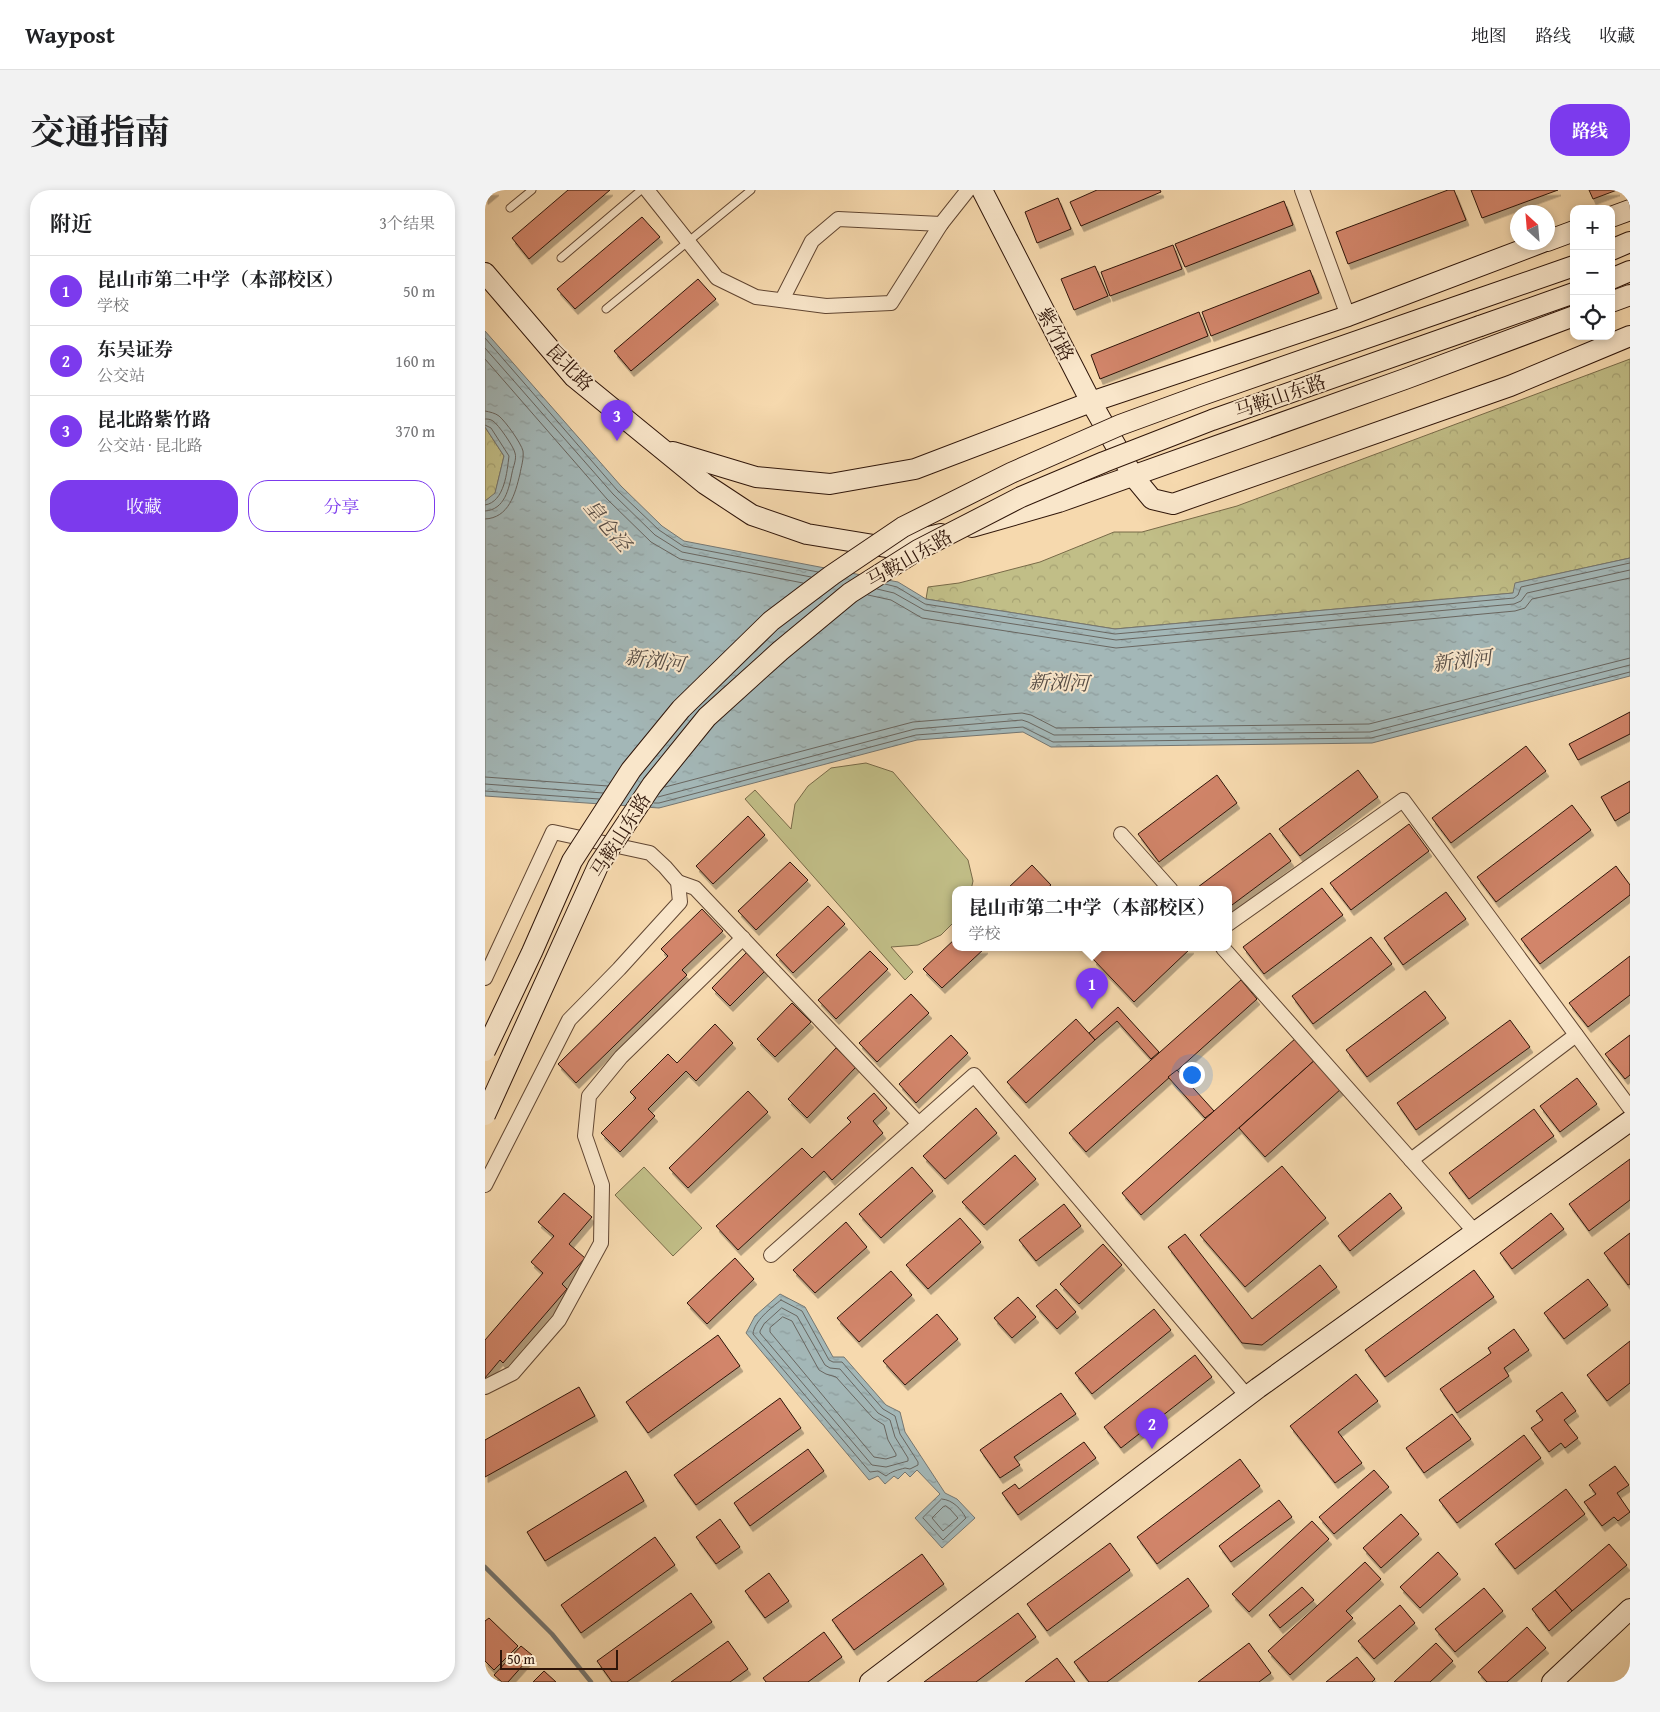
<!DOCTYPE html>
<html lang="zh">
<head>
<meta charset="utf-8">
<style>
  body { margin:0; font-family:"Gentium Book Plus","Noto Serif SC",serif; background:#f2f2f2; color:#202124 }
  .controls { position:absolute; right:15px; top:15px; display:grid; overflow:hidden; border-radius:10px; box-shadow:0 2px 8px #0003 }
  .controls button { width:45px; height:45px; display:grid; place-items:center; padding:0; border:0; border-bottom:1px solid #e0e0e0; background:#fff; color:#202124; font:25px sans-serif }
  .compass { position:absolute; left:1025px; top:15px; width:45px; height:45px; border-radius:50%; background:#fff; box-shadow:0 2px 8px #0003; rotate:334deg }
  .scale { position:absolute; left:15px; bottom:12px; width:118px; box-sizing:border-box; padding-left:5px; border:2px solid #2f1509; border-top:0; font-size:14px; line-height:18px; white-space:nowrap; color:#2f1509; -webkit-text-stroke:4px #f9e6ca; paint-order:stroke }
  .you { position:absolute; left:706px; top:884px; width:18px; height:18px; margin:-12px; border:4px solid #fff; border-radius:50%; background:#1a73e8; box-shadow:0 0 0 8px #1a73e833 }
  .badge { display:grid; place-items:center; width:32px; height:32px; border-radius:50%; background:#7c3aed; color:#fff; font-size:16px; font-weight:700 }
  .pin { position:absolute; translate:-50% -41px; filter:drop-shadow(0 1px 2px #0008) }
  .pin::after { content:''; position:absolute; top:26px; width:18px; height:15px; background:inherit; clip-path:polygon(0 0,100% 0,50% 100%) }
  .popup { position:absolute; left:467px; top:696px; width:280px; height:65px; box-sizing:border-box; display:grid; place-content:center; border-radius:10px; background:#fff; filter:drop-shadow(0 1px 4px #0005); font-size:16px; white-space:nowrap; color:#757577 }
  .popup b { font-size:19px; color:#202124 }
  .popup::after { content:''; position:absolute; left:50%; top:100%; margin-left:-10px; border:10px solid transparent; border-top-color:#fff }
  .list { margin:0; padding:0; list-style:none }
  h2 { display:flex; justify-content:space-between; align-items:center; height:65px; margin:0; padding:0 20px; font-size:21px }
  h2 small { font-size:16px; font-weight:400; color:#757577 }
  .list li { display:grid; grid-template-columns:32px 1fr auto; gap:15px; align-items:center; box-sizing:border-box; height:70px; padding:0 20px; border-top:1px solid #e0e0e0 }
  .list b { display:block; font-size:19px; white-space:nowrap }
  .list p { margin:0; font-size:16px; white-space:nowrap; color:#757577 }
  .list em { font-size:16px; font-style:normal; color:#757577 }
  .actions { display:flex; gap:10px; padding:15px 20px }
  .actions a { flex:1; padding:11px 0; border:1px solid #7c3aed; border-radius:20px; text-align:center; font-size:18px; color:#7c3aed }
  .actions .main { background:#7c3aed; color:#fff }
  .icon { flex:none; width:28px; height:28px; fill:none; stroke:currentColor; stroke-width:2; stroke-linecap:round; stroke-linejoin:round }
  .map { position:relative; flex:none; width:1145px; height:1492px; overflow:hidden; border-radius:20px }
  header { display:flex; align-items:center; gap:30px; box-sizing:border-box; height:70px; padding:0 25px; background:#fff; border-bottom:1px solid #e0e0e0 }
  header strong { font-size:24px }
  nav { display:flex; gap:28px; margin-inline-start:auto; font-size:18px }
  .intro { display:flex; align-items:center; justify-content:space-between; box-sizing:border-box; height:120px; padding:0 30px }
  h1 { margin:0; font-size:35px }
  .button { padding:12px 22px; border-radius:20px; background:#7c3aed; color:#fff; font-size:18px; font-weight:700 }
  main { display:flex; gap:30px; padding:0 30px }
  aside { flex:1; background:#fff; border-radius:20px; box-shadow:0 2px 8px #0003 }
  .map>svg:first-child { display:block }
  .forest { fill:url(#forest-crowns); stroke:#786a48 }
  .pitch { fill:#c1be87; stroke:#786a48 }
  .water { fill:url(#water-ripples); stroke:#757671 }
  .lines { fill:none; stroke-linecap:round; stroke-linejoin:round }
  .shore { stroke:#696660; stroke-width:1 }
  .stream { stroke:#757671; stroke-width:4.5 }
  .building { fill:#d2856b; stroke:#2f1509; filter:url(#shadow) }
  .lane-casing { stroke:#614632; stroke-width:9 }
  .street-casing { stroke:#614632; stroke-width:16 }
  .secondary-casing { stroke:#2f1509; stroke-width:22 }
  .lane { stroke:#f9e6ca; stroke-width:7 }
  .street { stroke:#f9e6ca; stroke-width:14 }
  .secondary { stroke:#f9e6ca; stroke-width:20 }
  .secondary-bridge-casing { stroke:#2f1509; stroke-width:22; stroke-linecap:butt }
  .secondary-bridge { stroke:#f9e6ca; stroke-width:20 }
  .labels { text-anchor:middle; dominant-baseline:central; stroke-width:4; stroke-linejoin:round; paint-order:stroke }
  .street-label { font-size:19px; fill:#2f1509; stroke:#f9e6ca }
  .water-label { font-size:20px; font-style:italic; fill:#584e46; stroke:#f9e6ca }
</style>
</head>
<body>
<header>
<strong>Waypost</strong>
<nav><a>地图</a><a>路线</a><a>收藏</a></nav>
</header>
<div class="intro"><h1>交通指南</h1><a class="button">路线</a></div>
<main>
<aside>
<h2>附近<small>3个结果</small></h2>
<ul class="list">
<li><span class="badge">1</span><div><b>昆山市第二中学（本部校区）</b><p>学校</p></div><em>50 m</em></li>
<li><span class="badge">2</span><div><b>东吴证券</b><p>公交站</p></div><em>160 m</em></li>
<li><span class="badge">3</span><div><b>昆北路紫竹路</b><p>公交站 · 昆北路</p></div><em>370 m</em></li>
</ul>
<div class="actions"><a class="main">收藏</a><a>分享</a></div>
</aside>
<div class="map">
<svg width="1145" height="1492" viewBox="0 0 1145 1492">
  <defs>
    <pattern id="forest-crowns" width="20" height="18" patternUnits="userSpaceOnUse" patternTransform="scale(1.25)"><rect width="20" height="18" fill="#c1be87"/><path d="M2 6a3 3 0 1 1 6 0M12 15a3 3 0 1 1 6 0" fill="none" stroke="#a6a273"/></pattern>
    <pattern id="water-ripples" width="26" height="14" patternUnits="userSpaceOnUse" patternTransform="scale(1.25)"><rect width="26" height="14" fill="#a3b7b7"/><path d="M2 4q2-2 4 0t4 0M15 11q2-2 4 0t4 0" fill="none" stroke="#8d9c9c"/></pattern>
    <filter id="shadow"><feDropShadow dx="3" dy="5.5" stdDeviation="0" flood-color="#0004"/></filter>
  </defs>
  <rect width="100%" height="100%" fill="#f6d9ae"/>
  <filter id="stains"><feTurbulence type="fractalNoise" baseFrequency=".004" numOctaves="4"/><feColorMatrix values="0 0 0 0 .2 0 0 0 0 .09 0 0 0 0 .02 0 0 0 .5 -.17"/></filter>
  <radialGradient id="worn" r=".72"><stop offset=".6" stop-color="#630" stop-opacity="0"/><stop offset="1" stop-color="#630" stop-opacity=".3"/></radialGradient>
  <g class="forest">
    <path d="M1145,169V368L1031,393L1029,403L630,439L441,409L443,397L474,393L555,372L629,342H657L752,316Z"/>
    <path d="M0,237L19,266L10,304L0,311Z"/>
  </g>
  <g class="pitch">
    <path d="M381,573L408,582L483,670L488,691L486,700H471V730L456,745L433,755L406,757L428,782L420,790L260,609L270,600L306,639L310,614L323,596L346,578Z"/>
    <path d="M159,977L217,1038L188,1066L130,1005Z"/>
  </g>
  <g class="water">
    <path d="M0,141L136,296L177,336L199,351L413,392L441,409L630,439L1028,403L1030,393L1145,368V486L887,553L566,557L538,542L432,550L174,618L0,606V311L10,303L19,266L0,237Z"/>
    <path d="M295,1104L320,1117L348,1167H359L401,1215L415,1222L420,1242L460,1303L472,1309L490,1328L457,1358L430,1328L455,1304L432,1280L425,1287L420,1282L413,1289L409,1286L400,1294L393,1286L384,1290L261,1143L270,1126Z"/>
  </g>
  <g class="lines">
    <g class="shore">
      <path d="M0,148L132,300L174,340L198,356L333,382"/>
      <path d="M0,158L128,304L170,345L197,362L326,387"/>
      <path d="M0,169L122,309L166,352L195,369L318,393"/>
      <path d="M0,221C5,222 10,223 14,226C21,232 36,253 38,261C39,269 36,277 35,284C30,304 24,328 0,329"/>
      <path d="M0,229C3,229 5,229 8,231C13,234 29,257 30,263C32,269 28,277 27,283C24,298 20,320 0,321"/>
      <path d="M0,235L6,238L24,266C22,281 20,312 0,315"/>
      <path d="M400,394L412,397L440,414L630,444L1029,408L1033,405L1036,397L1145,373"/>
      <path d="M392,399L409,403L439,420L631,450L1029,414L1036,411L1042,403L1145,380"/>
      <path d="M383,405L406,410L437,428L631,458L1030,421L1040,418L1047,409L1145,388"/>
      <path d="M0,587L123,596"/>
      <path d="M0,594L118,603"/>
      <path d="M180,597L428,532L537,523L546,525L571,538L884,534L1145,468"/>
      <path d="M0,601L114,609"/>
      <path d="M173,607L430,539L537,530L543,532L569,545L885,542L1145,475"/>
      <path d="M169,613H174L431,545L538,537L568,552L886,548L1145,482"/>
      <path d="M296,1110L317,1121L344,1170L348,1172H357L398,1219L410,1226L415,1244L433,1272V1275L425,1279L420,1278C413,1280 407,1281 401,1286L393,1281L385,1282L268,1144C269,1131 286,1118 296,1110Z"/>
      <path d="M297,1118L312,1126L340,1175L345,1178L355,1179L393,1223L405,1230L410,1247L423,1268V1271L401,1277L387,1275L275,1143V1141L279,1134Z"/>
      <path d="M298,1127L307,1131L334,1180L341,1184L351,1187L388,1228L399,1235L403,1250L411,1264V1266L401,1269L389,1267L285,1142V1138Z"/>
      <path d="M457,1309C468,1310 476,1319 481,1328L458,1350L438,1328Z"/>
      <path d="M461,1316L465,1319L473,1328L458,1341L447,1328L458,1317Z"/>
    </g>
    <path class="stream" d="M0,1377L67,1444L106,1492"/>
  </g>
  <g class="building">
    <path d="M0,0H11L0,9Z"/>
    <path d="M83,0H125L44,69L27,48Z"/>
    <path d="M612,0H675L676,2L596,36L585,12Z"/>
    <path d="M963,0H969L981,30L863,74L851,42Z"/>
    <path d="M986,0H1073L997,28Z"/>
    <path d="M1104,0H1132L1108,9Z"/>
    <path d="M573,8L586,39L552,53L540,22Z"/>
    <path d="M799,11L808,35L700,77L690,54Z"/>
    <path d="M157,27L175,47L90,119L72,99Z"/>
    <path d="M688,55L697,79L625,106L616,82Z"/>
    <path d="M610,76L623,106L589,120L576,89Z"/>
    <path d="M825,80L834,103L726,146L717,122Z"/>
    <path d="M213,89L231,109L146,181L129,161Z"/>
    <path d="M714,122L723,146L615,189L606,165Z"/>
    <path d="M1145,522V544L1093,570L1084,554Z"/>
    <path d="M1041,556L1061,581L966,653L947,628Z"/>
    <path d="M873,580L893,607L815,666L794,639Z"/>
    <path d="M732,585L752,613L674,672L653,644Z"/>
    <path d="M1145,591V622L1130,631L1116,607Z"/>
    <path d="M1087,615L1106,640L1011,712L992,687Z"/>
    <path d="M263,626L280,645L228,694L211,676Z"/>
    <path d="M924,634L944,661L866,720L845,693Z"/>
    <path d="M785,643L806,671L743,718V700H709Z"/>
    <path d="M305,672L323,690L271,740L253,721Z"/>
    <path d="M547,675L566,695L560,700H521Z"/>
    <path d="M1131,676L1145,695V705L1055,774L1036,749Z"/>
    <path d="M837,698L858,725L779,784L758,757Z"/>
    <path d="M961,702L981,729L918,775L899,748Z"/>
    <path d="M343,716L360,734L308,783L291,765Z"/>
    <path d="M217,719L238,741L197,780L202,785L91,893L73,874L183,766L176,759Z"/>
    <path d="M886,747L907,774L828,834L807,806Z"/>
    <path d="M471,748V758H500L457,798L438,779Z"/>
    <path d="M620,758H706L649,812L608,769Z"/>
    <path d="M385,761L403,779L351,829L333,810Z"/>
    <path d="M262,762L280,781L245,816L227,798Z"/>
    <path d="M1145,766V805L1103,837L1084,813Z"/>
    <path d="M756,790L772,809L601,962L584,943Z"/>
    <path d="M940,801L961,828L882,887L861,860Z"/>
    <path d="M426,804L444,823L392,872L374,853Z"/>
    <path d="M307,813L326,832L290,867L272,849Z"/>
    <path d="M633,817L674,862L666,869L632,831L610,850L604,843Z"/>
    <path d="M591,829L610,850L541,913L522,892Z"/>
    <path d="M1025,830L1045,857L931,940L912,913Z"/>
    <path d="M230,834L248,853L211,891L201,881L163,919L170,926L135,962L116,943L151,908L145,902L183,864L192,873Z"/>
    <path d="M466,845L483,863L431,913L414,894Z"/>
    <path d="M1145,845V885L1140,889L1120,864Z"/>
    <path d="M811,848L831,869L656,1025L637,1003Z"/>
    <path d="M351,858L371,877L322,928L303,909Z"/>
    <path d="M831,869L856,899L780,967L754,938Z"/>
    <path d="M692,880L729,921L720,928L683,887Z"/>
    <path d="M1092,888L1112,914L1075,942L1055,916Z"/>
    <path d="M263,901L283,922L203,998L184,978Z"/>
    <path d="M389,903L402,918L388,931L398,943L347,990L339,981L253,1060L231,1036L317,958L327,968L366,932L362,928Z"/>
    <path d="M491,918L512,943L460,989L438,966Z"/>
    <path d="M1049,919L1069,946L984,1009L964,983Z"/>
    <path d="M530,965L551,989L499,1035L477,1012Z"/>
    <path d="M1145,969V1010L1104,1041L1084,1014Z"/>
    <path d="M797,976L841,1028L760,1097L715,1045Z"/>
    <path d="M427,977L448,1001L396,1048L374,1024Z"/>
    <path d="M79,1003L107,1027L84,1054L100,1068L77,1094L82,1099L18,1173L15,1170L0,1188V1150L58,1083L46,1072L69,1046L53,1032Z"/>
    <path d="M905,1003L917,1018L865,1061L853,1046Z"/>
    <path d="M579,1014L596,1036L551,1071L534,1050Z"/>
    <path d="M1066,1023L1079,1039L1027,1079L1015,1063Z"/>
    <path d="M475,1028L496,1052L443,1099L421,1075Z"/>
    <path d="M361,1032L382,1057L330,1103L308,1080Z"/>
    <path d="M1145,1043V1094L1143,1095L1119,1063Z"/>
    <path d="M700,1044L767,1129L835,1075L852,1097L777,1155L757,1153L683,1057Z"/>
    <path d="M618,1054L637,1075L594,1114L575,1094Z"/>
    <path d="M250,1068L269,1089L222,1134L202,1113Z"/>
    <path d="M989,1080L1009,1107L900,1187L880,1160Z"/>
    <path d="M406,1081L427,1105L374,1152L352,1128Z"/>
    <path d="M1103,1089L1123,1115L1079,1149L1059,1123Z"/>
    <path d="M571,1099L591,1122L572,1139L551,1116Z"/>
    <path d="M533,1107L551,1127L527,1148L509,1128Z"/>
    <path d="M669,1119L686,1140L607,1204L590,1183Z"/>
    <path d="M452,1124L473,1149L420,1195L398,1171Z"/>
    <path d="M1029,1139L1044,1160L1019,1178L1024,1186L972,1223L955,1199L1006,1163L1003,1158Z"/>
    <path d="M233,1145L255,1176L163,1243L141,1212Z"/>
    <path d="M1145,1151V1193L1122,1211L1102,1185Z"/>
    <path d="M710,1165L727,1187L636,1258L619,1237Z"/>
    <path d="M871,1184L893,1211L853,1242L877,1273L850,1293L805,1236Z"/>
    <path d="M94,1197L110,1226L0,1287V1250Z"/>
    <path d="M1077,1202L1091,1221L1079,1230L1093,1248L1080,1258L1076,1253L1064,1262L1046,1238L1058,1230L1051,1221Z"/>
    <path d="M576,1203L591,1224L529,1267L535,1275L515,1288L495,1260Z"/>
    <path d="M295,1208L316,1238L211,1315L189,1285Z"/>
    <path d="M967,1224L986,1249L939,1283L921,1258Z"/>
    <path d="M1039,1245L1056,1268L972,1333L954,1310Z"/>
    <path d="M599,1252L611,1268L533,1325L517,1303L530,1294L534,1299Z"/>
    <path d="M323,1259L339,1281L265,1336L249,1313Z"/>
    <path d="M755,1269L775,1296L672,1374L652,1347Z"/>
    <path d="M1130,1276L1144,1295L1132,1303L1145,1322L1133,1331L1129,1327L1117,1336L1099,1312L1111,1304L1104,1295Z"/>
    <path d="M889,1280L904,1297L849,1344L834,1327Z"/>
    <path d="M141,1281L159,1311L60,1371L42,1342Z"/>
    <path d="M1081,1299L1100,1324L1030,1379L1010,1354Z"/>
    <path d="M794,1310L807,1327L746,1372L734,1356Z"/>
    <path d="M916,1324L934,1344L896,1378L878,1358Z"/>
    <path d="M235,1329L255,1357L231,1374L211,1347Z"/>
    <path d="M827,1331L844,1349L764,1422L747,1404Z"/>
    <path d="M170,1347L190,1375L96,1443L76,1415Z"/>
    <path d="M625,1353L645,1380L562,1441L542,1414Z"/>
    <path d="M1124,1354L1142,1375L1087,1421L1070,1400Z"/>
    <path d="M953,1362L973,1384L935,1418L915,1397Z"/>
    <path d="M437,1364L459,1394L369,1460L347,1430Z"/>
    <path d="M880,1372L896,1389L861,1421L868,1428L805,1485L783,1461Z"/>
    <path d="M284,1383L304,1411L280,1428L260,1401Z"/>
    <path d="M703,1388L724,1416L622,1492H604L589,1472Z"/>
    <path d="M817,1397L829,1410L795,1438L784,1425Z"/>
    <path d="M999,1398L1018,1421L970,1462L950,1439Z"/>
    <path d="M1070,1400L1087,1421L1064,1441L1047,1419Z"/>
    <path d="M206,1403L227,1432L142,1492H127L112,1471Z"/>
    <path d="M915,1415L930,1433L889,1469L873,1451Z"/>
    <path d="M533,1423L551,1447L491,1492H439Z"/>
    <path d="M4,1428L33,1456L9,1480L0,1471V1431Z"/>
    <path d="M1042,1437L1061,1458L1022,1492H1002L993,1482Z"/>
    <path d="M339,1442L357,1467L323,1492H281L278,1488Z"/>
    <path d="M243,1451L263,1479L245,1492H186Z"/>
    <path d="M764,1453L786,1483L774,1492H713Z"/>
    <path d="M951,1453L968,1471L945,1492H909Z"/>
    <path d="M36,1456L47,1465L23,1492H17L9,1485Z"/>
    <path d="M872,1467L890,1489L887,1492H841Z"/>
    <path d="M572,1468L590,1492H540Z"/>
    <path d="M59,1481L71,1492H48Z"/>
  </g>
  <g class="lines">
    <defs>
      <g id="lane">
        <path d="M25,18L47,0"/>
        <path d="M76,68L156,0"/>
        <path d="M121,119L266,0"/>
      </g>
      <g id="street">
        <path d="M162,0L232,88L271,107L341,116L406,113L456,34L483,0"/>
        <path d="M817,0L863,126"/>
        <path d="M297,110L327,51L353,29L456,34"/>
        <path d="M636,644L686,700"/>
        <path d="M193,692L210,698L434,934"/>
        <path d="M743,734L918,610L1145,918"/>
        <path d="M738,758L990,1042"/>
        <path d="M0,788L68,642L165,663L180,677L193,692L195,712L134,779L84,830L0,995"/>
        <path d="M926,970L1091,845"/>
        <path d="M286,1065L489,885L762,1206"/>
        <path d="M0,1197L28,1183L74,1130L116,1053L117,995L100,946L104,906L136,867L258,748"/>
      </g>
      <g id="secondary">
        <path d="M497,0L606,212L648,286L667,309L688,314L1025,196L1145,146"/>
        <path d="M1126,27L1145,20"/>
        <path d="M1062,51L1089,41"/>
        <path d="M1126,60L1145,52"/>
        <path d="M0,83L89,187L220,294L267,325L322,344L401,357L456,344"/>
        <path d="M1126,89L1145,81"/>
        <path d="M988,111L1089,76"/>
        <path d="M1126,112L1145,105"/>
        <path d="M995,136L1089,103"/>
        <path d="M188,262L271,287L345,294L430,279L606,212L863,126L1058,52"/>
        <path d="M487,337L574,312L920,189L1089,126"/>
        <path d="M385,1492L773,1198L1145,931"/>
        <path d="M1067,1492L1145,1419"/>
      </g>
    </defs>
    <use href="#lane" class="lane-casing"/>
    <use href="#street" class="street-casing"/>
    <use href="#secondary" class="secondary-casing"/>
    <use href="#lane" class="lane"/>
    <use href="#street" class="street"/>
    <use href="#secondary" class="secondary"/>
    <defs>
      <g id="secondary-bridge">
        <path d="M0,861L47,762L87,671L146,580L196,519L286,431L347,385L418,337L526,283L635,235L717,205L988,111"/>
        <path d="M0,925L113,676L167,595L222,527L295,461L365,403L433,360L536,307L619,272L727,230L995,136"/>
      </g>
    </defs>
    <use href="#secondary-bridge" class="secondary-bridge-casing"/>
    <use href="#secondary-bridge" class="secondary-bridge"/>
  </g>
  <g class="labels">
    <g class="street-label">
      <text transform="translate(571 144) rotate(63)">紫竹路</text>
      <text transform="translate(85 177) rotate(45)">昆北路</text>
      <text transform="translate(795 206) rotate(-19)">马鞍山东路</text>
      <text transform="translate(424 368) rotate(-30)">马鞍山东路</text>
      <text transform="translate(135 645) rotate(-58)">马鞍山东路</text>
    </g>
    <g class="water-label">
      <text transform="translate(123 335) rotate(50)">皇仓泾</text>
      <text transform="translate(170 470) rotate(8)">新浏河</text>
      <text transform="translate(977 470) rotate(-7)">新浏河</text>
      <text transform="translate(574 492) rotate(2)">新浏河</text>
    </g>
  </g>
  <rect width="100%" height="100%" filter="url(#stains)"/>
  <rect width="100%" height="100%" fill="url(#worn)"/>
</svg>
<div class="controls">
<button>+</button>
<button>−</button>
<button><svg class="icon" aria-label="locate" viewBox="0 0 24 24"><circle cx="12" cy="12" r="6"/><path d="M12 2v4M12 18v4M2 12h4M18 12h4"/></svg></button>
</div>
<svg class="compass" viewBox="-18 -18 36 36"><path d="M0-13l5 13h-10z" fill="#e53935"/><path d="M0 13l5-13h-10z" fill="#757577"/></svg>
<div class="scale">50 m</div>
<div class="you"></div>
<div class="pin badge" style="left:607px;top:819px">1</div>
<div class="popup"><b>昆山市第二中学（本部校区）</b>学校</div>
<div class="pin badge" style="left:667px;top:1259px">2</div>
<div class="pin badge" style="left:132px;top:251px">3</div>
</div>
</main>
</body>
</html>
